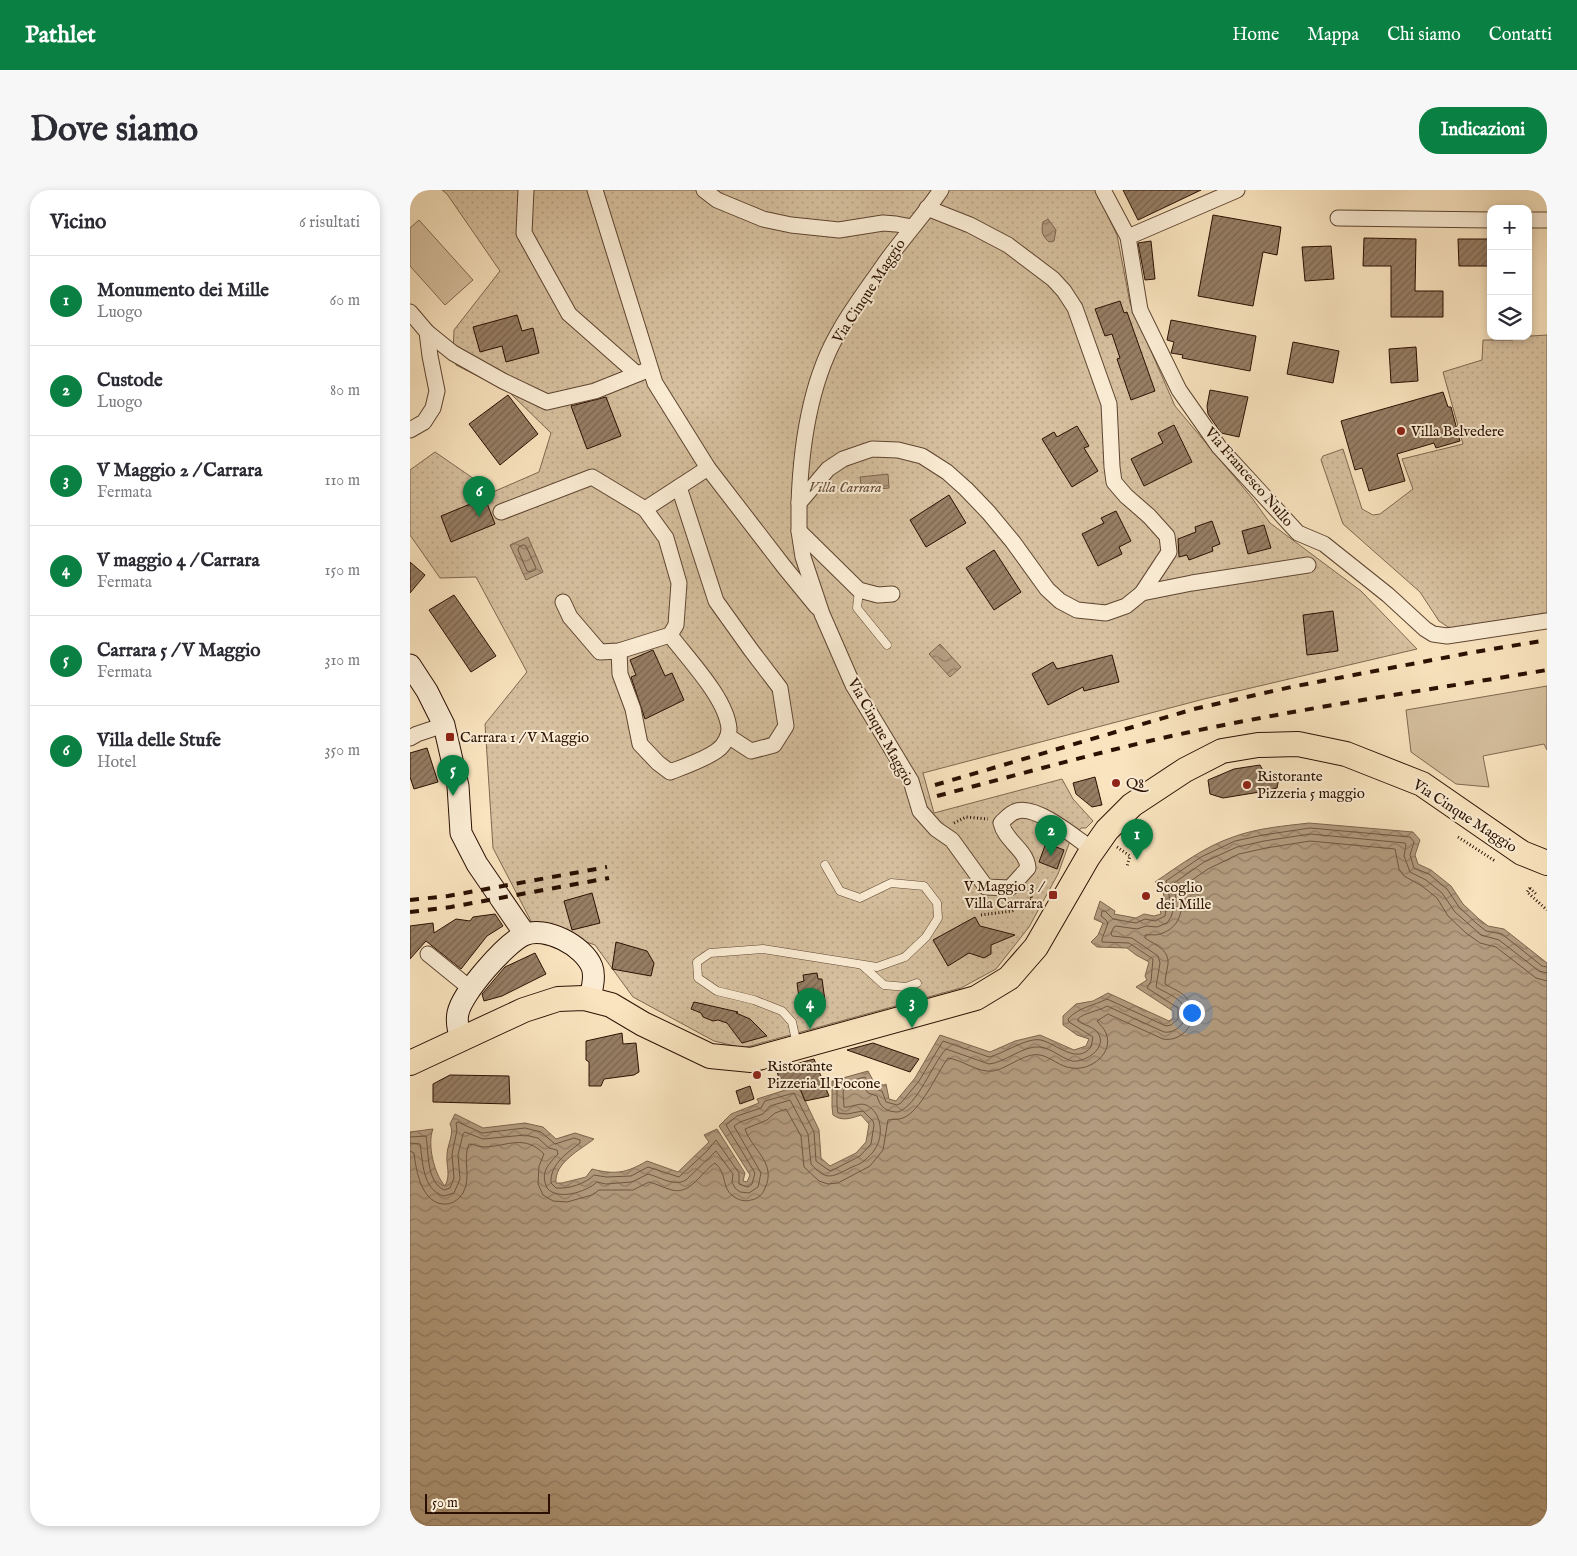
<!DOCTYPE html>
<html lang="it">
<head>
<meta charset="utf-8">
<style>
  body { margin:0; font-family:"IM FELL English",serif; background:#f7f7f7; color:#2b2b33 }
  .controls { position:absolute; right:15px; top:15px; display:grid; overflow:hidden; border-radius:10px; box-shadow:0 2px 8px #0003 }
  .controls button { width:45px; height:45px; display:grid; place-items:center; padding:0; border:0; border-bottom:1px solid #e1e1e2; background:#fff; color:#2b2b33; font:25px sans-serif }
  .scale { position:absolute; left:15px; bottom:12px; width:125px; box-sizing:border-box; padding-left:5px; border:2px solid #2b1002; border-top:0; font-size:14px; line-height:18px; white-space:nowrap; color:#2b1002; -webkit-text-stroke:4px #fbedd5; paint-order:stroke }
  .you { position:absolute; left:781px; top:822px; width:18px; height:18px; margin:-12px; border:4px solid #fff; border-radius:50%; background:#1a73e8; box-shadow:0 0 0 8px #1a73e833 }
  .badge { display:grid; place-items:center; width:32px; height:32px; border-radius:50%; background:#0b8043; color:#fff; font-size:16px; font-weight:700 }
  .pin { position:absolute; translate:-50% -41px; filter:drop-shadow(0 1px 2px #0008) }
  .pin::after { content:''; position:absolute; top:26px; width:18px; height:15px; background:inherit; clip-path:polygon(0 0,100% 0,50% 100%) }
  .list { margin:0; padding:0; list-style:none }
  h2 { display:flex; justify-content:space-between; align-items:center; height:65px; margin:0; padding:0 20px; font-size:21px }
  h2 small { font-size:16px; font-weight:400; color:#7c7c81 }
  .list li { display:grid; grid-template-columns:32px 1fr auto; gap:15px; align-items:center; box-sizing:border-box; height:90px; padding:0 20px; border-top:1px solid #e1e1e2 }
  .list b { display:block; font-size:19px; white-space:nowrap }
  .list p { margin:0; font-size:16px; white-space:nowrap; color:#7c7c81 }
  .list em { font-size:16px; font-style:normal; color:#7c7c81 }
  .icon { flex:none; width:28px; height:28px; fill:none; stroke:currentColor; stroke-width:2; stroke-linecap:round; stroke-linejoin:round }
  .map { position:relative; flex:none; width:1137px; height:1336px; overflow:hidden; border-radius:20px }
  header { display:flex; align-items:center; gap:30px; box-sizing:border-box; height:70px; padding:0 25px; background:#0b8043; color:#fff }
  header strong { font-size:24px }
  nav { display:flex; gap:28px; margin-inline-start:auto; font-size:18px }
  .intro { display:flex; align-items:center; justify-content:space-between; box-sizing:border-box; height:120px; padding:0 30px }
  h1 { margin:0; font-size:35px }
  .button { padding:12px 22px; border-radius:20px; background:#0b8043; color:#fff; font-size:18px; font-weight:700 }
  main { display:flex; gap:30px; padding:0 30px }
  aside { flex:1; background:#fff; border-radius:20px; box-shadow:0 2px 8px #0003 }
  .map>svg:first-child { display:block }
  .green { fill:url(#green-dots); stroke:#806850 }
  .pitch { fill:#d6c09f; stroke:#806850 }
  .water { fill:url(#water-waves); stroke:#7d644d }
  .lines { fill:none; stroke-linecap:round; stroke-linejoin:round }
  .shore { stroke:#6f5640; stroke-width:1 }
  .building { fill:url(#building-hatch); stroke:#2b1002 }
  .lane-casing { stroke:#5e4531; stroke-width:9 }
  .street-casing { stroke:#5e4531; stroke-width:17 }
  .secondary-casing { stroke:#2b1002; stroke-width:23 }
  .primary-casing { stroke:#2b1002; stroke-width:26 }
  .path { stroke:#2b1002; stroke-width:3; stroke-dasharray:1 2.5; stroke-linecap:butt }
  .lane { stroke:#fbedd5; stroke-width:8 }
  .street { stroke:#fbedd5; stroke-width:15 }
  .secondary { stroke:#fbedd5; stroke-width:21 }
  .primary { stroke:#f9e4bf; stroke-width:24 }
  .rail { stroke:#2b1002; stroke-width:4; stroke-dasharray:9 9; stroke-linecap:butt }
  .poi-dot { fill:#8f2418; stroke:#fbedd5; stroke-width:2 }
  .labels { text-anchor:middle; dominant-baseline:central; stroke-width:4; stroke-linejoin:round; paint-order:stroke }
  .street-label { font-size:15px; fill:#2b1002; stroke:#fbedd5 }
  .poi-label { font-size:15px; fill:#2b1002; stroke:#fbedd5; text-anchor:start }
  .park-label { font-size:15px; font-style:italic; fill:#674e39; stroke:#fbedd5 }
</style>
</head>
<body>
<header>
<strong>Pathlet</strong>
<nav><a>Home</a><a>Mappa</a><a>Chi siamo</a><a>Contatti</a></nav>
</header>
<div class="intro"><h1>Dove siamo</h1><a class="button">Indicazioni</a></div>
<main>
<aside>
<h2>Vicino<small>6 risultati</small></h2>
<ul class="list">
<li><span class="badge">1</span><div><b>Monumento dei Mille</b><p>Luogo</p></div><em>60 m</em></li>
<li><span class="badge">2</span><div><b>Custode</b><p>Luogo</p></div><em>80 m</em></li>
<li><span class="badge">3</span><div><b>V Maggio 2 / Carrara</b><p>Fermata</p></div><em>110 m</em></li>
<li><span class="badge">4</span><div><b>V maggio 4 / Carrara</b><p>Fermata</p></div><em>150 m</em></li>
<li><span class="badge">5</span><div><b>Carrara 5 / V Maggio</b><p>Fermata</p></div><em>310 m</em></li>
<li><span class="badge">6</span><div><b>Villa delle Stufe</b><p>Hotel</p></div><em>350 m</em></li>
</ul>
</aside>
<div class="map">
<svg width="1137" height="1336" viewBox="0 0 1137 1336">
  <defs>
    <pattern id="green-dots" width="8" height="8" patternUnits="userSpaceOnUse" patternTransform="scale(1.25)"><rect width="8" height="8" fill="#d6c09f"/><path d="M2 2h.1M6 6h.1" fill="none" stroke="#b8a487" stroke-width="1.8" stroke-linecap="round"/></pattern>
    <pattern id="water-waves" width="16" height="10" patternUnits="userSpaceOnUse" patternTransform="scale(1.25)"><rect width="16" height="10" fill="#b39c7f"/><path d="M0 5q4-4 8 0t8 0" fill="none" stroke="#927e66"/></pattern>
    <pattern id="building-hatch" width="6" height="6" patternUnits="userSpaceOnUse" patternTransform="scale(1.25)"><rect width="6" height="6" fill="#967e64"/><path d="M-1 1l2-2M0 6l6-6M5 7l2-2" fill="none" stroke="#7b6650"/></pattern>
  </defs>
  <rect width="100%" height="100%" fill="#f9e4bf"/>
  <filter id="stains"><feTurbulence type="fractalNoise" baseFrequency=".004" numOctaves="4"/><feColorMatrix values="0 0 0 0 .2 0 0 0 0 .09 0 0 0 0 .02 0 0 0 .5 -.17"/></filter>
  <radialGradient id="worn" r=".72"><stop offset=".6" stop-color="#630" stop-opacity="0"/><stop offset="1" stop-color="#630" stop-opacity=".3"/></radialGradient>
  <g class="green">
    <path d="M32,0H685L707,45L720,113L765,216L842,308L860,333L951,401L1007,459L794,509L513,583L524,623L652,589L663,609L683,631L676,638H671L660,651L648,684L619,737L586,779L551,798L333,858L304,851L223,807L185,755L122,733L83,658L75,534L117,482L66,387L30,388L0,345V280L25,262L83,302L129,282L141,243L99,202L46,175L43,163L44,140L90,81L37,4Z"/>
    <path d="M1137,145V423L1043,438L1038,437L1029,431L1010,402L933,334L911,270L913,266L933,259L952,319L963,325L970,324L1003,299L992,269L1053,254L1033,182L1072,170L1073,150H1103L1105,147Z"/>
  </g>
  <g class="pitch">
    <path d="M9,30L63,90L35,115L0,76V38Z"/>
    <path d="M1137,496V560L1134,554L1073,566L1079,597L1046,594L1001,562L996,520Z"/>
  </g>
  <g class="water">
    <path d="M638,29L646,40L644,51L639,52C632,46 631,41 633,32Z"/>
    <path d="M478,284L479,298L452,301L450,287Z"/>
    <path d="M118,347L133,382L116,390L100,355Z"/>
    <path d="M530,454L551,477L540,487L519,464Z"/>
    <path d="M899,633L1003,642L1010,650L1005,665L1008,674L1021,680L1041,696L1053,714L1069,729L1078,736L1094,739L1137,773V1336H0V942L23,939C17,954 24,984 35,996C41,985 36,976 37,965C37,955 45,943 40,934L45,924L73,938L115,933L133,937L146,949L165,943L184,949C170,960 144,973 146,993H152L176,987L182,979C206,985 216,983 237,971L268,982L299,952L294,945L307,939L335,983L333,991L337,992L340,985L309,936L321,924L349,913L347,909L388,896L409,940L411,968L420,976L446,963L456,952L459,934L451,925C442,928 432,932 423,925L422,917V891L458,881L465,894L474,895L476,894L479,909L486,911L505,888L530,845L580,862L605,851L630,845L664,860L676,856L679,849L667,845L653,835V826L666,814L683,811L698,803L759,831L763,828V821L726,797L737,790L735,786L739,772L726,765L717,758L687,757L681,752L688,745L693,733L684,729L690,711L705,721L704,724L726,728L734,724L744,726L751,724L750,719L747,718C757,714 754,706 752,697L745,692C770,675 794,657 823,647C847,638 874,636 899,633Z"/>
  </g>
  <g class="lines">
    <g class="shore">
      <path d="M114,355L116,356L126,378L125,380L120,382L117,381L108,360L109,357Z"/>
      <path d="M0,947L16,946C19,963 16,991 34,1000L40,998L44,988L42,964L47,940L46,933L48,932L72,943L115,938L131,942L145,954L164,948L170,950V953C157,963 140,974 141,993L146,998C159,999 175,994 184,985L196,987L221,986L238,977L269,987L297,961L306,950L329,983V994L338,997L342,994L345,983L316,935L327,926L351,918L355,911L384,903L404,942L406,971L417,979L421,981L450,966L461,954L464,935L463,931L453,921L437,924L428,923L427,916V896L428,894L455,887L462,898L472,901L476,912L487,915L491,913L509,891L533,851L579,867C593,864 617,847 631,850C647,854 667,875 681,857L683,847L659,832L658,829C669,817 683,816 697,809L756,836L761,835L768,829V818L737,798L741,791L743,769L719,753L692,752V749L698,733L696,730L691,726L692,721H695L703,729L726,733L735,729L745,731L755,726L756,719L760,710L756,691L791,667L825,651L853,645L900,638L1000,647L1004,652L1000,665L1004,678L1019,684L1037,699L1049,717L1066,733L1076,741L1092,744L1132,776L1137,777"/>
      <path d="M0,953L10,954C13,971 12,1000 34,1006L44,1003L50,989L48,965L53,944L55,942L73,949L115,945L128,948L139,958L147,960L148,964C138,975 130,982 137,998C148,1011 176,1002 187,992L196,994L222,992L238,984C250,987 264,997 276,990L306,961L323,984L322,992L325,998L330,1002L339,1003L348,997L351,983L324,936L330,932L353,924L360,916L380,910L398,944L401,974C415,990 421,988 438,979C443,976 450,975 455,970C458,967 463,963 465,959C474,946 472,922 456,915C449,912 441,918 434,917L433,901L435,899L452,894L458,903L467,906C470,917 476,922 488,922C508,915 522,874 536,859L579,874C594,873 614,855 630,857C641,858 651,868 662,871C675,873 698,858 688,843C684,837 674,835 668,831V829C673,823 689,821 697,816L754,842C768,844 781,828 773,815C768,807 754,802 746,797L750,773L748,766L722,748L702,746L701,743L704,737L706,736L727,739L736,736L747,737L757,733L761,727L766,711L764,693L794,672L827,657L854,651L900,644L995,653L996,655L994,666L1000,682L1016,690L1032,703L1045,722L1071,745L1089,750L1129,781L1137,783"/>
      <path d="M0,961L4,963C6,981 12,1016 37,1014C44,1013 49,1009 53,1003C62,987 52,970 59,954C64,954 68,957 74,957C99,956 114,944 134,964L129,976L128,994L133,1005L143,1011L157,1012L182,1005L189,1000H223L239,992C247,994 254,998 262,1000C281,1005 291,982 305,973C318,984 311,998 323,1006C328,1010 335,1012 341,1010C348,1009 353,1004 355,998C367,973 342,960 335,939L357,930L365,923L376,919L391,946L394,977L409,991L418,994L428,993L460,976L473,960L478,930C483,929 488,930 493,928C511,921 527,883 538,868C553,870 568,883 583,881C597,879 615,862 630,865C641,867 650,877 662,878C681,881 704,863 696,843C694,838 690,835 687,831L698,824L753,849C774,853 792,827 778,810C773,802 763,799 755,794C755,787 757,781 758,774C759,759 745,755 735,748V745C740,744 745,746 750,744C773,737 773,716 772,697L798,679L829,664L856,658L900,651L985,659L989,679L994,686L1012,696L1027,708L1038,726L1056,743L1070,753L1086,757L1126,788L1137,791"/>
    </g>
  </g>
  <g class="building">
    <path d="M713,0H791L728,30Z"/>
    <path d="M803,25L871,37L867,65L853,62L843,116L788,106Z"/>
    <path d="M954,48L1006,49L1005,101H1033V127H981V76H953Z"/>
    <path d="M1048,49H1081V76H1049Z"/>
    <path d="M741,51L745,89L735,90L728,53Z"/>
    <path d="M921,56L924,89L895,91L892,57Z"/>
    <path d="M710,111L714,123L717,122L745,201L721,210L707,169L710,168L702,144L695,146L685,119Z"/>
    <path d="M107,125L112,141L123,138L129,163L96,172L92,156L70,162L63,137Z"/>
    <path d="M761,130L846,146L840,181L772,168L773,165L761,163L764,152L757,150Z"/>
    <path d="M883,152L929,161L923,193L877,184Z"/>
    <path d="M1006,157L1008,191L981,193L979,159Z"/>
    <path d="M800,200L838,207L829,247L811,243L798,224L797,216Z"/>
    <path d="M1033,202L1038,217H1041L1050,251L1026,258L1024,253L987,264L995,291L959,301L952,278L945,280L931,231Z"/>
    <path d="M98,205L128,244L90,275L59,234Z"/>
    <path d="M196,207L211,246L177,259L161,216Z"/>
    <path d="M764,235L782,272L734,296L721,269L753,253L748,243Z"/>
    <path d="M667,236L679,256L674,258L688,281L662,297L632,249L644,242L647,247Z"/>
    <path d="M539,305L556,333L516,357L500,330Z"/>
    <path d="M75,308L85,334L41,352L31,326Z"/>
    <path d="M706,321L721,351L709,357L712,364L688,376L672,344L694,333L691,328Z"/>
    <path d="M802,331L810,354L802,357L803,361L779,370L777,365L769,367L768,349L786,342L785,337Z"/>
    <path d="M854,335L861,358L838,364L832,341Z"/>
    <path d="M584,360L611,402L584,420L556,378Z"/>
    <path d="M0,372L15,385L0,403Z"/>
    <path d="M44,405L86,466L61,482L19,420Z"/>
    <path d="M923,421L928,461L897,465L893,425Z"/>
    <path d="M243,460L255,486L262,483L274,510L235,529L221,487L226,485L220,470Z"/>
    <path d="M702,465L709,492L674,501L673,497L638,515L622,484L643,472L647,479Z"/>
    <path d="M17,558L28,592L4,599L0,587V563Z"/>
    <path d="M850,575L855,584L870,583L867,598L856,601L813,608L800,604L798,590L824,579Z"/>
    <path d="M685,587L692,615L682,617L666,604L663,593Z"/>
    <path d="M636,653L654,660L647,679L629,672Z"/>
    <path d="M182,703L190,733L162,740L154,711Z"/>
    <path d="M85,724L93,736L77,746L51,779L16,751L0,769V736L23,733L24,743L46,729L60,731L63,727Z"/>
    <path d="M565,727L570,736L605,745L581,755V764L574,768L559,763L538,776L523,750Z"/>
    <path d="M206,752L237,761L244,773L241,786L202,779Z"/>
    <path d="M125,763L136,784L92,806L74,811L72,804L95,777Z"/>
    <path d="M407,783L408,789H412L415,811L390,815L387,793L394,791L393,785Z"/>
    <path d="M284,812L328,822L326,823L340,829L357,846L332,853L317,833L308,830L303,831L293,827L291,823L281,819Z"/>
    <path d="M212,843L213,854L226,853L229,882L224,885L194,889L191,896H179V872L176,870V851Z"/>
    <path d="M463,853L509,869L500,882L437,860Z"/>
    <path d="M404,869L419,906L395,911L387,890L371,894L366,879Z"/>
    <path d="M40,885L99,886L100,914L23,912V894Z"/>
    <path d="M340,896L344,909L330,914L326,901Z"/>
  </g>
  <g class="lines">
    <defs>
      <g id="lane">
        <path d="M449,400L447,418L477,455"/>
        <path d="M452,775L474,795L496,797L507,793"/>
        <path d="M387,855L382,832L372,821L344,810L307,801L288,788L287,772L300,763L353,759L467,777L495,767L516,747L528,728L527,713L514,696L481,693L450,708L430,701L415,675"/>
      </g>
      <g id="street">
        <path d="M116,0L114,43L159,124L227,184"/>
        <path d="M185,0L245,193L298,278L375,378L407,417"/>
        <path d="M294,0L307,10L353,29L381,35L429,40L473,33L486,34L502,37"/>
        <path d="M693,0L718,47L730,120L769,200L809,257L888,343L914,354L978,405L1015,439L1023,444L1037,446L1137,431"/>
        <path d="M517,18L560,35L598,55L643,89L654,101L665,118L699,214L702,277L704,292L716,306L739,326L757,346L759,362L732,403L716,416L696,423L667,420L650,411L637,399L603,352L579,323L556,299L537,282L512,266L488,260L462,259L433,269L418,279L389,313V341L393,367L412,424L443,495L501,591L510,621L526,639L542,650L576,697L600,698L618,678C617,660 595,651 591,633C596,628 600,623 607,621C627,615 666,648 683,660"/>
        <path d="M928,28L1081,30"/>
        <path d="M1118,30H1137"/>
        <path d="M718,47L827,0"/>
        <path d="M0,122L17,142L20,166L27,201L23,218L14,232L0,240"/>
        <path d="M17,142L43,163L93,191L137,212L185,201L240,179"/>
        <path d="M269,297L306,411L341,460L370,498L376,536L364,555L341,561L318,546"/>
        <path d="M389,313C391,255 400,190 430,140C443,117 460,95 475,73C493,48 514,25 531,0"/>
        <path d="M91,322L182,287L235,319L298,278"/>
        <path d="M389,341L449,400L468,405L482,404"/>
        <path d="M732,403L782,393L898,375"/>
        <path d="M153,412L160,427L190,462L209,461L260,445L266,435L269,393L256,348L235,319"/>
        <path d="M209,461L210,484L223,519L230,554L248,573L260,582C273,577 299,568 309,559C314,555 319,546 319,539C317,509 278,469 260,445"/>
        <path d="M0,548L7,544L34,535"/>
        <path d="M18,764L61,799"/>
      </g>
      <g id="secondary">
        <path d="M0,475L17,501L34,535L48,596L51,643L67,674L115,744"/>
        <path d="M51,849C48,840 46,832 48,823C52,803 96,753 114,745C135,735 174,756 182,777C185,785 183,795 181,803"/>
      </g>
      <path id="primary" d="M0,873L114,820L148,809L174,808L201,815L233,834L300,866L341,870L566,808L599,788L626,757L678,667L697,640L722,615L775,580L812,561L848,555L888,554L936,564L1012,594L1112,663L1137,673"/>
    </defs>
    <use href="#lane" class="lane-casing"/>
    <use href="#street" class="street-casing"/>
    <use href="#secondary" class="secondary-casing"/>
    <use href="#primary" class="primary-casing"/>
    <g class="path">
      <path d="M544,633L556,627L578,629"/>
      <path d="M1048,647L1085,671L1086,670"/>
      <path d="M707,657L720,666L717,676"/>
      <path d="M1120,698L1117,702L1137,720"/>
      <path d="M1120,698L1127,705"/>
      <path d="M571,725L602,721L622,709L619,700"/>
    </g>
    <use href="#lane" class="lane"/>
    <use href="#street" class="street"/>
    <use href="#secondary" class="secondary"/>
    <use href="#primary" class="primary"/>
    <g class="rail">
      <path d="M525,595L784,519L881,497L1059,463L1137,450"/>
      <path d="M527,606C611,584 695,560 780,542C898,517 1018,500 1137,480"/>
      <path d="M0,710L38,706L197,677"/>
      <path d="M0,722L41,717L199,688"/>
    </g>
  </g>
  <g class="poi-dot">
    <circle cx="991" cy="241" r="5"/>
    <rect x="35" y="542" width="10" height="10" rx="2.5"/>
    <circle cx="706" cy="593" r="5"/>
    <circle cx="837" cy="595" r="5"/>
    <rect x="638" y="700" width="10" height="10" rx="2.5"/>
    <circle cx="736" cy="706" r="5"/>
    <circle cx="347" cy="885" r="5"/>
  </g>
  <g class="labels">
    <g class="street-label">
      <text transform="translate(459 101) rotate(-57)">Via Cinque Maggio</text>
      <text transform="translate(839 287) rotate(49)">Via Francesco Nullo</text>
      <text transform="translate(471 542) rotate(61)">Via Cinque Maggio</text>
      <text transform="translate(1055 626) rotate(33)">Via Cinque Maggio</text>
    </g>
    <g class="poi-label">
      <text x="1001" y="241">Villa Belvedere</text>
      <text x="50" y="547">Carrara 1 / V Maggio</text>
      <text x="847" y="586">Ristorante<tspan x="847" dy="17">Pizzeria 5 maggio</tspan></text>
      <text x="716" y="593">Q8</text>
      <text x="633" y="696" text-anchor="end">V Maggio 3 /<tspan x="633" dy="17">Villa Carrara</tspan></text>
      <text x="746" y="697">Scoglio<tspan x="746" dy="17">dei Mille</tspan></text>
      <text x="357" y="876">Ristorante<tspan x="357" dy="17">Pizzeria Il Focone</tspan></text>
    </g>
    <g class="park-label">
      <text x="435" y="297">Villa Carrara</text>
    </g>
  </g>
  <rect width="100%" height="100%" filter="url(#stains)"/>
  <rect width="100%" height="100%" fill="url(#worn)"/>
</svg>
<div class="controls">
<button>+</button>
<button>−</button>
<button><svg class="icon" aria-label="layers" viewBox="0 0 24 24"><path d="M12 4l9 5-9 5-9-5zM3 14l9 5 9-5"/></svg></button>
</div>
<div class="scale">50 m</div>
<div class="you"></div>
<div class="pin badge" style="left:727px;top:670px">1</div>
<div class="pin badge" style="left:641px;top:666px">2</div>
<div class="pin badge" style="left:502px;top:838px">3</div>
<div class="pin badge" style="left:400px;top:839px">4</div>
<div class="pin badge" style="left:43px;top:606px">5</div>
<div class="pin badge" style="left:69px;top:327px">6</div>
</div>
</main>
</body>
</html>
